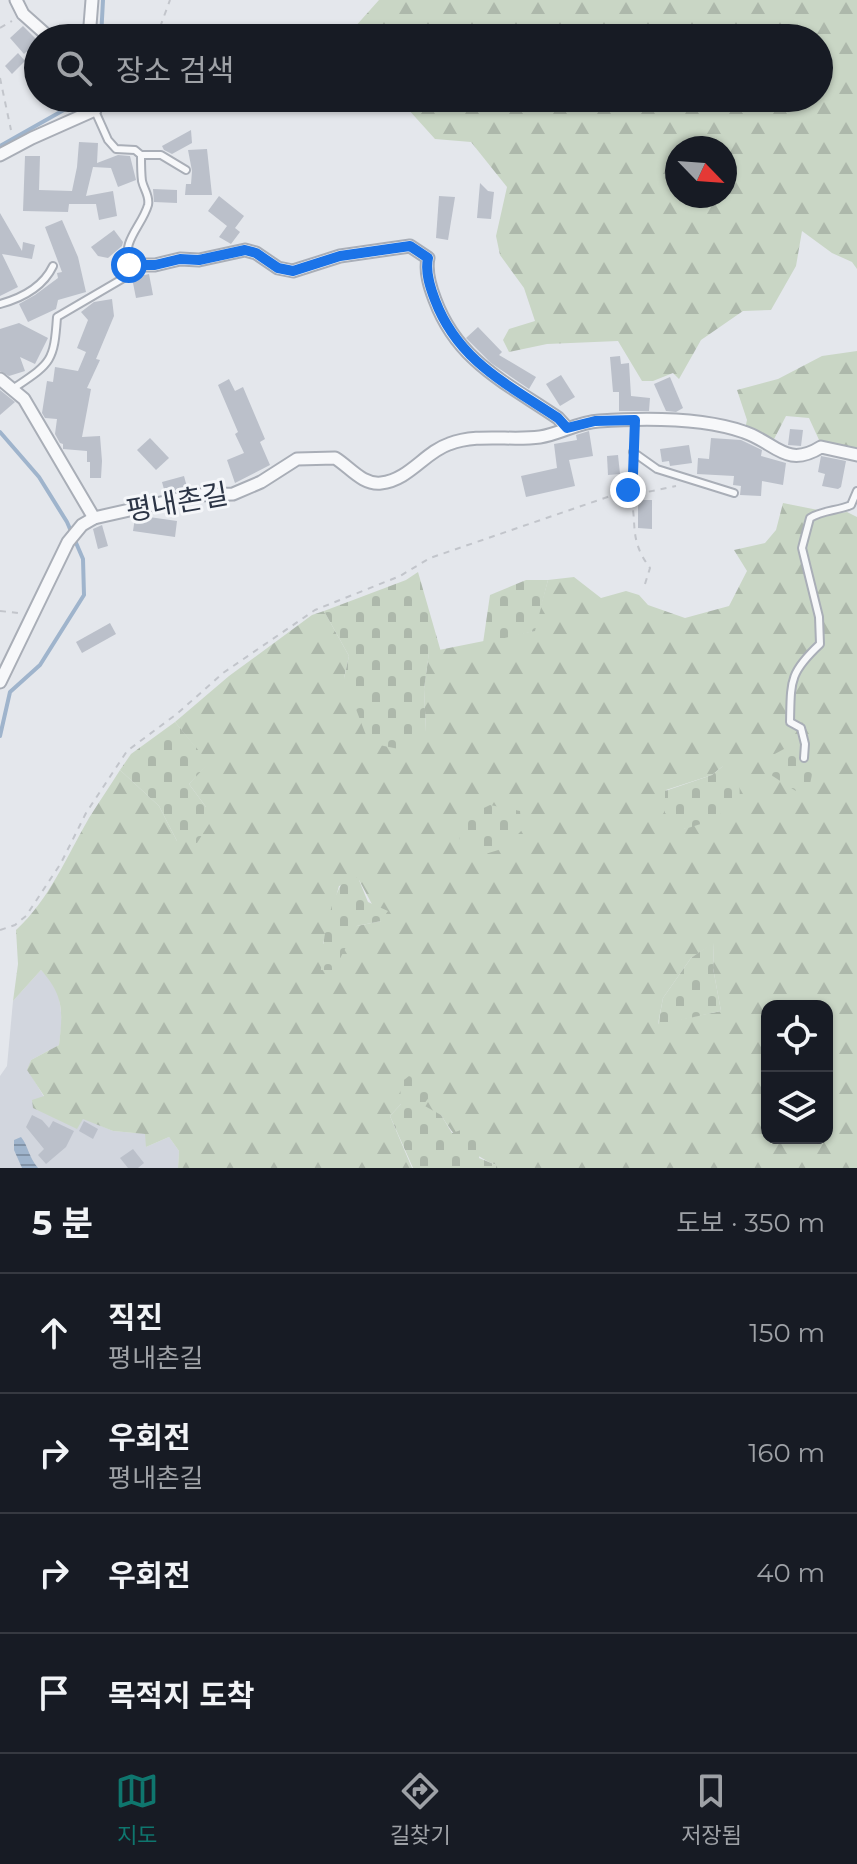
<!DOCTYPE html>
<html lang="ko">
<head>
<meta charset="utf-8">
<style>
  body { margin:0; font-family:Montserrat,"Noto Sans KR",sans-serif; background:#20242c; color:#f1f3f6 }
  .controls { position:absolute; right:24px; bottom:24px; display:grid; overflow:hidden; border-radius:16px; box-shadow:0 2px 6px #0004 }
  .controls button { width:72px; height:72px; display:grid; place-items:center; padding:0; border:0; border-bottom:2px solid #363941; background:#171b24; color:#f1f3f6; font:40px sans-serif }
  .compass { position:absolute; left:665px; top:136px; width:72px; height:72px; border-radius:50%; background:#171b24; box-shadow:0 2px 6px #0004; rotate:115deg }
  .stop { position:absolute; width:24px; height:24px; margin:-18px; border:6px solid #1a73e8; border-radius:50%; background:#fff }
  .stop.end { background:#1a73e8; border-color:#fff; box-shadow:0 2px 8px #0008 }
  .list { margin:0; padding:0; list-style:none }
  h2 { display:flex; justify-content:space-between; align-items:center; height:104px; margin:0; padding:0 32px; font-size:34px }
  h2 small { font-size:26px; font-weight:400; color:#9ea1a6 }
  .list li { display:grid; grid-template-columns:52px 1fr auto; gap:24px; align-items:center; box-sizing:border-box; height:120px; padding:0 32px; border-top:2px solid #363941 }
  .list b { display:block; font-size:30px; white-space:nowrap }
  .list p { margin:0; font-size:26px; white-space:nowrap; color:#9ea1a6 }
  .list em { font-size:26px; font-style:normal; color:#9ea1a6 }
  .icon { flex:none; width:44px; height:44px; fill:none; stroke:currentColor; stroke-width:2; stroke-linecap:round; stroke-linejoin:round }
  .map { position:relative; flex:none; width:857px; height:1168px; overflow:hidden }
  .search { position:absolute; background:#171b24; box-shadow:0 2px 6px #0004; left:24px; right:24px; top:24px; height:88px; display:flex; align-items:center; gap:20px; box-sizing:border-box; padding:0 28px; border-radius:44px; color:#9ea1a6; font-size:30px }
  .sheet { height:584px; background:#171b24 }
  nav { display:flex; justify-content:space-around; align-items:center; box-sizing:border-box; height:112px; border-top:2px solid #363941; background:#171b24; font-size:22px; color:#9ea1a6 }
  nav a { display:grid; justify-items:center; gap:4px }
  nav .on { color:#0f766e }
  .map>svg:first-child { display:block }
  .built { fill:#d2d6de }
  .forest { fill:url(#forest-firs); fill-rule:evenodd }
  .cemetery { fill:url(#cemetery-stones) }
  .water { fill:url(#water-rules) }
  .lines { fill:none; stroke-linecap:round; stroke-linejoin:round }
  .stream { stroke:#9fb4cc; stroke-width:4 }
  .building { fill:#bbc0ca }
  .service-casing { stroke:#a9aeb7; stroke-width:10 }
  .minor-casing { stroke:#a9aeb7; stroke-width:15 }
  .path { stroke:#c2c5cb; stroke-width:2; stroke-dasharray:6 6; stroke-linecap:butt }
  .service { stroke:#f7f8fa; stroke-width:6 }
  .minor { stroke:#f7f8fa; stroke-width:11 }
  .route { stroke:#1a73e8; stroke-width:10 }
  .labels { text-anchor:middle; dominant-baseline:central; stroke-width:6; stroke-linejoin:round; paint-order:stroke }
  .street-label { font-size:28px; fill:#2b3445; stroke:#f4f6f9 }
</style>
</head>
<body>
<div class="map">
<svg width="857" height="1168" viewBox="0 0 857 1168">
  <defs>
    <pattern id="forest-firs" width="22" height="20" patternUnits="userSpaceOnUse" patternTransform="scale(2)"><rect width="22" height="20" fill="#c9d6c5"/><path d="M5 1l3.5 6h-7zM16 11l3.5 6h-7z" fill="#adb8ab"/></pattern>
    <pattern id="cemetery-stones" width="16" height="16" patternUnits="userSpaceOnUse" patternTransform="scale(2)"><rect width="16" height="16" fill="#c9d6c5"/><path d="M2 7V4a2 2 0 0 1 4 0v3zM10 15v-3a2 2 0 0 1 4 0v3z" fill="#adb8ab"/></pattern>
    <pattern id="water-rules" width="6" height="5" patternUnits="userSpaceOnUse" patternTransform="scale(2)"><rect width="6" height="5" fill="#9fb4cc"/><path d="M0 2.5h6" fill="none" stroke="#8293a7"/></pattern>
  </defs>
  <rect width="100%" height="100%" fill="#e4e7ec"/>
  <path class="built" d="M41,970L58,988L62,1021L59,1045L31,1060L28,1070L44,1097L77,1128L83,1118L113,1131L146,1134V1147L169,1137L179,1151L178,1168H0V1076L7,1066L13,1001Z"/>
  <g class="forest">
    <path d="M379,0H857V269L852,262L832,253L802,231L796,266L771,310L743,311L701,340L679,379L673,373L653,381H642L618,341L547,344L509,352L503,340L509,329L535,321L524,288L500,255L496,236L507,187L471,142L435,139L398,98H819V38H345ZM677,148H725V196H677Z"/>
    <path d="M857,351V451L820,442L809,418L786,416L772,443L745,429L747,420L737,390L778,379L822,356Z"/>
    <path d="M783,503L818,510L821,516L847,512L857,517V1168H496V1165C471,1155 454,1137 441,1115L401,1104L390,1116L412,1168H178L179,1151L169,1137L146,1147L145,1134L113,1131L83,1119L77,1129L33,1108L32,1100L44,1096L27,1070L31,1060L59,1045C63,1011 64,996 41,970L13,1001L18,964L16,930C49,900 67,856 89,818C99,802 110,786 120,770L159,806L177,841L206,807L189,784L208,763L175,722L229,676L312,615L324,611L349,656L344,678L426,732L424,689L429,652L534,631L548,580L574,577L601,598L626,591L639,595L648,605L685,618L729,606L747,571L734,550L765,543L776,530ZM723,766L685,829L666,790L712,775ZM359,880L381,921L357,926L323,944L339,886ZM714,943L713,968L721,1011L658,1024L663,998L691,958ZM767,1006H827V1138H767Z"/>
  </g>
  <g class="cemetery">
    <path d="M418,572L441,652L429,653L424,689L426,732L404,750L369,743L344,678L349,656L324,611L406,580Z"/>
    <path d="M526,580H548L535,631L483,643L490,595Z"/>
    <path d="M175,722L209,763L189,784L206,807L211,821L197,843L177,841L159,806L120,770L131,754Z"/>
    <path d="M784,749L804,752L814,765L810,784L799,793L771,775V756Z"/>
    <path d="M723,766L739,776L740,801L710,821L685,829L665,813V791L712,775Z"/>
    <path d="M490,805L520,811L522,830L505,848L482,855L460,840L457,821Z"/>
    <path d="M349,872L359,880L368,902L388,911L381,921L357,926L334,970H321C323,936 329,900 349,872Z"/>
    <path d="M714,942L713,968L721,1011L658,1025L663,998L691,958Z"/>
    <path d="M409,1076L427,1077L434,1091L423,1105L441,1115L452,1133L470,1127L482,1139L479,1158L496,1165V1168H413L390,1116L401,1104L400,1083Z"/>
  </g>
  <path class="water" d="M21,1137C28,1145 28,1156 38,1168H22L14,1150V1140Z"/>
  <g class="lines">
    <g class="stream">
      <path d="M101,38L103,0"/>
      <path d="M0,146L85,98"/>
      <path d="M0,432L39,477L67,522L83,559L84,595L40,665L10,692L0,736"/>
    </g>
  </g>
  <g class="building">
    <path d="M23,26L38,41L24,54L10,38Z"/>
    <path d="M18,53L25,61L12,74L5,66Z"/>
    <path d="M191,130L192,143L172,154L164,150L162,146Z"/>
    <path d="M79,142L98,143L97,163L118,155L130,156L136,180L118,187L111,168L93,167L86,196L113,191L117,216L99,220L96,204H69L68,212L23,211L25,156H40L39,190L72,191L77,167Z"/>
    <path d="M207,149L212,195H185L186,184H191L192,171L188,150Z"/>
    <path d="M480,183L488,191L494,192L491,219L477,218Z"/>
    <path d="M153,189L177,190V203L154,202Z"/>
    <path d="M219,196L244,216L235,228L240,232L231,244L219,237L227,226L208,211Z"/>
    <path d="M439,196L455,197L448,240L436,238Z"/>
    <path d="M0,213L22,251L23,242L35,245L32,259L2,254L18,287L0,296Z"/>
    <path d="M62,220L78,257L86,292L58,300L56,309L28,322L19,304L35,295L58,278L57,273L62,272L45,227Z"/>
    <path d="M114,230L123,242L122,246L108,258L98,256L91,247Z"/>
    <path d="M149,274L153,295L136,298L132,278Z"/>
    <path d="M112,299L114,316L96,359L100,360L87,388L91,389L82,437L100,436L102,461L101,478H90V462H87V451L63,449V444L60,443L55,434L57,419L45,418L42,413L47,381L53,382L55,367L78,371L86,352L77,348L88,320L81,312L94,302Z"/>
    <path d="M19,323L48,338L35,364L20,357L25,371L9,376L0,371V329Z"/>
    <path d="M478,327L502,352L499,355L536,377L529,389L491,363L466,338Z"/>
    <path d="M620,356L621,364L629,363L631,396L650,398L649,411H619V392H613L610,357Z"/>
    <path d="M561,375L575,397L560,406L546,384Z"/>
    <path d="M670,377L683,408L676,412L666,411L654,384Z"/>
    <path d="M229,379L235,391L243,387L265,439L260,442L270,465L235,483L227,460L244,453L235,434L238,432L218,385Z"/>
    <path d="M0,390L15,402L0,415Z"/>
    <path d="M790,429L803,430L801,446L788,445Z"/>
    <path d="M589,431L593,456L569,460L575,486L526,497L521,476L557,468L554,444L577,440L576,435Z"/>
    <path d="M150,438L169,458L156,470L137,450Z"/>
    <path d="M711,438L741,440L762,450L761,456L786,463L783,485L762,481L761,496L740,495L741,486L733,485L734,476L697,474L698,458L709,459Z"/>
    <path d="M689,445L692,463L670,466L669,461L662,462L660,449Z"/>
    <path d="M618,455L620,474L608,475L607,456Z"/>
    <path d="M821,456L846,461L841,487L838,489L822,486L825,474L818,472Z"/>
    <path d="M184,476L187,487L165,493L162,482Z"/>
    <path d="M638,500H652V529L638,528Z"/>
    <path d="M142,516L177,521L175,537L133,531L135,518Z"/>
    <path d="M102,525L108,546L98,549L93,529Z"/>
    <path d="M110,623L116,634L82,653L76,642Z"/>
    <path d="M32,1115L42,1120L49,1128L53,1121L74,1131L66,1147L46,1164L38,1155L44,1149L26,1127Z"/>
    <path d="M84,1121L98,1129L93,1139L79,1131Z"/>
    <path d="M133,1149L144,1163L138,1168H128L120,1158Z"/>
  </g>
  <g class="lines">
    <defs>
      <g id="service">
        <path d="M141,155H161L186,170"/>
        <path d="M0,304C22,298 43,287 53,266"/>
        <path d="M14,388C51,363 54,362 57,317L122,279L129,265C121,241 142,226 148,205C150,196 144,190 142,181C141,173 141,164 141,155L135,150L116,149L108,140L95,111"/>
        <path d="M633,452L657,469L734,493"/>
        <path d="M804,758L805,744L801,728L790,722C791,681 789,673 820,644L819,617L802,548L810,518C823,510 837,511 851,505L857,491"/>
      </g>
      <g id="minor">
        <path d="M16,0L23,14L50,38"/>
        <path d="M89,38L92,0"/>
        <path d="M0,155L32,138L95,110L89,98"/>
        <path d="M129,265H155L180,259L199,260L245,250L256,253L278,268L293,271L340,256L410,246L428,258C425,272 430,287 435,300C458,362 507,383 558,418L567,428"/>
        <path d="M0,379L24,399L94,518"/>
        <path d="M0,682L68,542L82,525L94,518L196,495L233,494L261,482L297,459L335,458C350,467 362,485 381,483C409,480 425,452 449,444C478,433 510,441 540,437C560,434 578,422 599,421C644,418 701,417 744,432C775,442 786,469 821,447L857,455"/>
      </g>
    </defs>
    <use href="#service" class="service-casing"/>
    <use href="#minor" class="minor-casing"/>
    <g class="path">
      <path d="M0,28L12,21"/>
      <path d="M156,38L170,0"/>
      <path d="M0,78L11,130"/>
      <path d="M645,584L650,568C626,536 640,521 628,490L647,492L676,486"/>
      <path d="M0,611L19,613"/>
      <path d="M0,930L15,925L26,916L61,863L86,813L127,751L178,713L223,673L315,610L400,576L430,558L628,490L633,474V465"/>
    </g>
    <use href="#service" class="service"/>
    <use href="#minor" class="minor"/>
  </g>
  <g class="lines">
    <path class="route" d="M129,265H155L180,259L199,260L245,250L256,253L278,268L293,271L340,256L410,246L428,258C425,272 430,287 435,300C458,361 507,384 558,418L567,428L595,421L635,420L633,474L628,490"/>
  </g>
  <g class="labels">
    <g class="street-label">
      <text transform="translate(177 502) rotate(-10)">평내촌길</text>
    </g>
  </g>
</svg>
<div class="controls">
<button><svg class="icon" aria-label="locate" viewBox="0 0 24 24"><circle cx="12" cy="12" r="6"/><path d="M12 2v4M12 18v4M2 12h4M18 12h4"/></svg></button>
<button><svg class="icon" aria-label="layers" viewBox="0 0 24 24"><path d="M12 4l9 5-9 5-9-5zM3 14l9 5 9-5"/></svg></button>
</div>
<svg class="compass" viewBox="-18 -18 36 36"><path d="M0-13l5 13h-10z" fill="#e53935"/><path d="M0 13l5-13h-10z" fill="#9ea1a6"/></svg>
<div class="stop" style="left:129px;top:265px"></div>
<div class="stop end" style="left:628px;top:490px"></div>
<div class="search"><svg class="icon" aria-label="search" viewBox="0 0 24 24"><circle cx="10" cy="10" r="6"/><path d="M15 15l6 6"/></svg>장소 검색</div>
</div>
<section class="sheet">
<h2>5 분<small>도보 · 350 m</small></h2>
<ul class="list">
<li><svg class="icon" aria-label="ahead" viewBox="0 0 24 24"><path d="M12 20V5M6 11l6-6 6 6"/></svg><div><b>직진</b><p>평내촌길</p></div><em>150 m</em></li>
<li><svg class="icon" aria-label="right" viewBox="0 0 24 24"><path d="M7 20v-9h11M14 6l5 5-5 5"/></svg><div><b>우회전</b><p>평내촌길</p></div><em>160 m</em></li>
<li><svg class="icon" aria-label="right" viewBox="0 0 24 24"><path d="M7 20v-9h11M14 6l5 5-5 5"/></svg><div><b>우회전</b></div><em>40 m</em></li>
<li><svg class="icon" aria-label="arrive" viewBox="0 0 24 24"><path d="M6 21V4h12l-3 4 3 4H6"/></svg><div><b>목적지 도착</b></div></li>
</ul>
</section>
<nav>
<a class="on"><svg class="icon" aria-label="map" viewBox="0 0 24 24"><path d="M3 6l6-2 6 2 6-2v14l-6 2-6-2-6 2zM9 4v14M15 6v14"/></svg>지도</a>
<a><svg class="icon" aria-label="directions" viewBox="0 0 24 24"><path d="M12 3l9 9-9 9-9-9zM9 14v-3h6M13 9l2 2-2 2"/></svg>길찾기</a>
<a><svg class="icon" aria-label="saved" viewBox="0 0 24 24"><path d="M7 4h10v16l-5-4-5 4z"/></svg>저장됨</a>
</nav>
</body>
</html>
